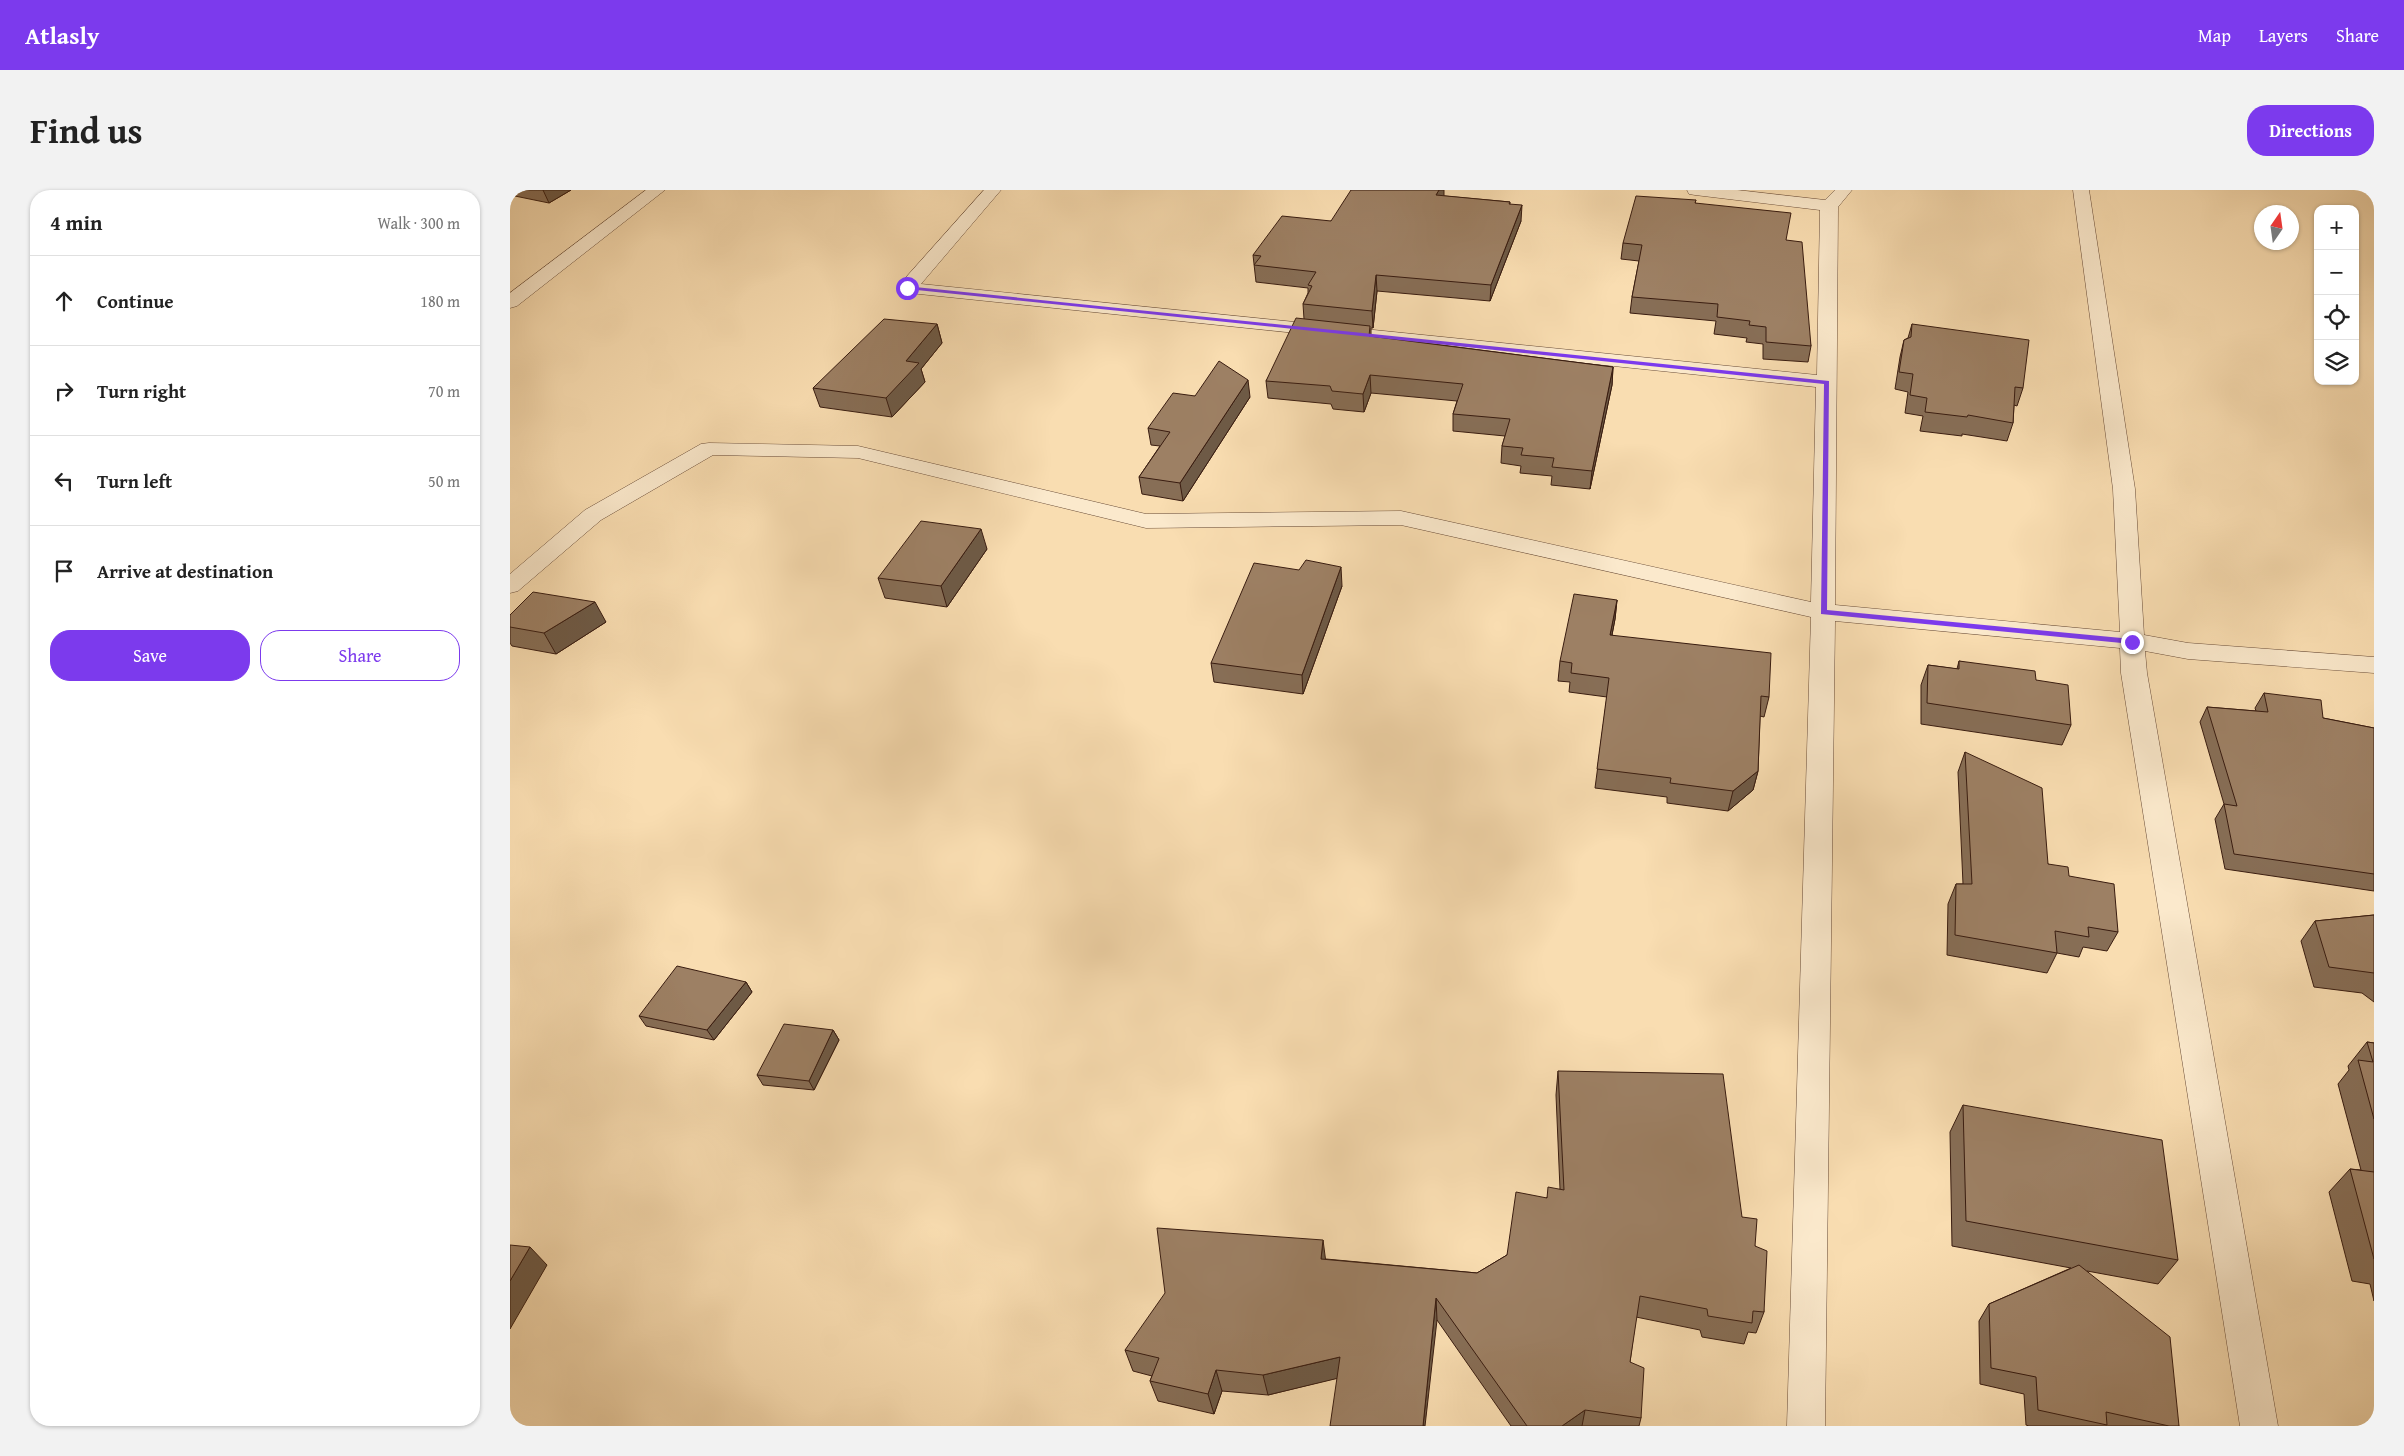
<!DOCTYPE html>
<html lang="en">
<head>
<meta charset="utf-8">
<style>
  body { margin:0; font-family:"Gentium Book Plus",serif; background:#f2f2f2; color:#222 }
  .controls { position:absolute; right:15px; top:15px; display:grid; overflow:hidden; border-radius:10px; box-shadow:0 1px 4px #0004 }
  .controls button { width:45px; height:45px; display:grid; place-items:center; padding:0; border:0; border-bottom:1px solid #e0e0e0; background:#fff; color:#222; font:25px sans-serif }
  .compass { position:absolute; left:1744px; top:15px; width:45px; height:45px; border-radius:50%; background:#fff; box-shadow:0 1px 4px #0004; rotate:13deg }
  .stop { position:absolute; width:15px; height:15px; margin:-11px; border:4px solid #7c3aed; border-radius:50%; background:#fff }
  .stop.end { background:#7c3aed; border-color:#fff; box-shadow:0 1px 5px #0008 }
  .list { margin:0; padding:0; list-style:none }
  h2 { display:flex; justify-content:space-between; align-items:center; height:65px; margin:0; padding:0 20px; font-size:21px }
  h2 small { font-size:16px; font-weight:400; color:#767676 }
  .list li { display:grid; grid-template-columns:32px 1fr auto; gap:15px; align-items:center; box-sizing:border-box; height:90px; padding:0 20px; border-top:1px solid #e0e0e0 }
  .list b { display:block; font-size:19px; white-space:nowrap }
  .list em { font-size:16px; font-style:normal; color:#767676 }
  .actions { display:flex; gap:10px; padding:15px 20px }
  .actions a { flex:1; padding:11px 0; border:1px solid #7c3aed; border-radius:20px; text-align:center; font-size:18px; color:#7c3aed }
  .actions .main { background:#7c3aed; color:#fff }
  .icon { flex:none; width:28px; height:28px; fill:none; stroke:currentColor; stroke-width:2; stroke-linecap:round; stroke-linejoin:round }
  .map { position:relative; flex:none; width:1864px; height:1236px; overflow:hidden; border-radius:20px }
  header { display:flex; align-items:center; gap:30px; box-sizing:border-box; height:70px; padding:0 25px; background:#7c3aed; color:#fff }
  header strong { font-size:24px }
  nav { display:flex; gap:28px; margin-inline-start:auto; font-size:18px }
  .intro { display:flex; align-items:center; justify-content:space-between; box-sizing:border-box; height:120px; padding:0 30px }
  h1 { margin:0; font-size:35px }
  .button { padding:12px 22px; border-radius:20px; background:#7c3aed; color:#fff; font-size:18px; font-weight:700 }
  main { display:flex; gap:30px; padding:0 30px }
  aside { flex:1; background:#fff; border-radius:20px; box-shadow:0 1px 4px #0004 }
  .map>svg:first-child { display:block }
  .lines { fill:none; stroke-linecap:round; stroke-linejoin:round }
  .street-casing { stroke:#694c38; stroke-width:1 }
  .street { fill:#fbe9cc; fill-rule:evenodd }
  .wall { fill:#876e56; stroke:#391c10 }
  .shaded-wall { fill:#6e5a46; stroke:#391c10 }
  .building { fill:#9d8064; stroke:#391c10 }
  .route { fill:#7c3aed }
</style>
</head>
<body>
<header>
<strong>Atlasly</strong>
<nav><a>Map</a><a>Layers</a><a>Share</a></nav>
</header>
<div class="intro"><h1>Find us</h1><a class="button">Directions</a></div>
<main>
<aside>
<h2>4 min<small>Walk · 300 m</small></h2>
<ul class="list">
<li><svg class="icon" aria-label="ahead" viewBox="0 0 24 24"><path d="M12 20V5M6 11l6-6 6 6"/></svg><div><b>Continue</b></div><em>180 m</em></li>
<li><svg class="icon" aria-label="right" viewBox="0 0 24 24"><path d="M7 20v-9h11M14 6l5 5-5 5"/></svg><div><b>Turn right</b></div><em>70 m</em></li>
<li><svg class="icon" aria-label="left" viewBox="0 0 24 24"><path d="M17 20v-9H6M10 6l-5 5 5 5"/></svg><div><b>Turn left</b></div><em>50 m</em></li>
<li><svg class="icon" aria-label="arrive" viewBox="0 0 24 24"><path d="M6 21V4h12l-3 4 3 4H6"/></svg><div><b>Arrive at destination</b></div></li>
</ul>
<div class="actions"><a class="main">Save</a><a>Share</a></div>
</aside>
<div class="map">
<svg width="1864" height="1236" viewBox="0 0 1864 1236">
  <rect width="100%" height="100%" fill="#f9ddb1"/>
  <filter id="stains"><feTurbulence type="fractalNoise" baseFrequency=".004" numOctaves="4"/><feColorMatrix values="0 0 0 0 .2 0 0 0 0 .09 0 0 0 0 .02 0 0 0 .5 -.17"/></filter>
  <radialGradient id="worn" r=".72"><stop offset=".6" stop-color="#630" stop-opacity="0"/><stop offset="1" stop-color="#630" stop-opacity=".3"/></radialGradient>
  <g class="lines">
    <defs>
      <g id="street">
        <path d="M136,0H155L7,116L0,118V103Z"/>
        <path d="M474,0H491L411,94L1307,185L1310,20L1185,5L1179,4L1177,0H1227L1315,10L1325,0H1342L1328,17L1325,415L1610,442L1603,299L1563,0H1579L1625,299L1634,445L1678,453L1864,467V483L1678,469L1635,461L1637,483L1768,1236H1730L1611,483L1610,458L1325,431L1315,1236H1277L1301,427L891,335L636,338L348,268L203,265L91,330L8,401L0,403V384L75,320L191,254L199,253L348,256L636,324L891,321L1301,412L1306,197L390,102L388,98L390,94Z"/>
      </g>
    </defs>
    <use href="#street" class="street-casing"/>
    <use href="#street" class="street"/>
  </g>
  <g class="wall">
    <path d="M0,0H61L39,13L0,5Z"/>
    <path d="M934,6L1000,12V14L1011,31L980,111L867,101L863,138H861V146L1103,177L1102,195L1080,299L1041,295L1042,286L1010,283L1011,276L991,273L992,256L995,246L943,241V224L947,211L861,203L854,222L823,219L821,214L758,208L756,191L794,129L793,114L798,103V98L746,92L743,65L821,31Z"/>
    <path d="M1186,10L1185,13L1276,50L1301,156L1298,172L1253,169V154L1236,152L1237,148L1204,144L1206,131L1120,123L1122,107L1129,71L1111,69L1113,53Z"/>
    <path d="M427,134L432,153L411,179L415,192L382,227L310,217L303,198Z"/>
    <path d="M1402,134L1513,198L1507,216L1504,215L1503,233L1497,251L1452,244V246L1410,241L1413,226L1395,223L1398,202L1385,199L1390,167L1394,150L1398,148Z"/>
    <path d="M685,206L740,207L673,311L632,304L629,287L650,256L641,255L638,238Z"/>
    <path d="M477,359L437,417L375,408L368,388Z"/>
    <path d="M832,396L793,504L704,492L701,473Z"/>
    <path d="M1107,410L1105,429L1102,445L1259,507L1254,527L1250,526L1248,581L1243,600L1218,621L1157,613V607L1085,598L1097,507L1059,502L1060,492L1048,491L1050,471Z"/>
    <path d="M0,425L96,432L46,464L2,456L0,453Z"/>
    <path d="M1449,471L1526,490L1561,535L1552,555L1411,534V495L1418,475L1447,479Z"/>
    <path d="M1754,503L1813,528L1864,538V701L1715,679L1705,629L1714,614L1690,532L1697,517L1746,521L1745,518Z"/>
    <path d="M1455,562L1538,674L1559,686L1608,742L1597,761L1573,757L1569,767L1547,763L1537,783L1437,765L1438,714L1446,694H1453L1448,582Z"/>
    <path d="M1864,725V812L1852,803L1804,797L1791,751L1805,731Z"/>
    <path d="M236,792L242,802L204,850L136,836L129,826Z"/>
    <path d="M323,840L329,850L304,900L253,895L247,885Z"/>
    <path d="M1857,852L1864,853V1111L1860,1094L1842,1091L1819,1002L1840,979L1851,980L1828,894L1839,880L1838,876Z"/>
    <path d="M1048,881L1232,1027L1245,1056L1254,1122L1246,1143L1238,1142L1234,1154L1192,1147L1190,1140L1126,1127L1120,1172L1131,1228L1129,1236H1001L927,1130L827,1188L758,1205L712,1201L704,1224L648,1211L640,1191L642,1186L623,1181L615,1160L816,1069L967,1083L997,1065L1037,1007L1050,999L1046,905Z"/>
    <path d="M1453,915L1668,1070L1648,1094L1577,1081L1669,1236H1519L1516,1235L1514,1204L1470,1194L1469,1131L1479,1114L1561,1078L1442,1056L1440,942Z"/>
  </g>
  <g class="shaded-wall">
    <path d="M33,0H61L39,13Z"/>
    <path d="M929,0H934V8L926,5Z"/>
    <path d="M1012,15L1011,31L980,111L981,95Z"/>
    <path d="M866,85L867,101L863,138L862,121Z"/>
    <path d="M427,134L432,153L411,179L415,192L382,227L376,208L396,171Z"/>
    <path d="M1103,177L1102,195L1080,299L1082,281Z"/>
    <path d="M860,185L861,203L854,222L853,204Z"/>
    <path d="M738,190L740,207L673,311L670,293Z"/>
    <path d="M471,339L477,359L437,417L431,396Z"/>
    <path d="M831,377L832,396L793,504L792,485Z"/>
    <path d="M1107,410L1105,429L1098,465L1100,445Z"/>
    <path d="M85,412L96,432L46,464L34,443Z"/>
    <path d="M1248,581L1243,600L1218,621L1223,601Z"/>
    <path d="M236,792L242,802L204,850L197,840Z"/>
    <path d="M323,840L329,850L304,900L299,891Z"/>
    <path d="M813,1050L816,1073L811,1069Z"/>
    <path d="M20,1057L37,1075L0,1139V1091Z"/>
    <path d="M926,1108L927,1130L915,1236H913Z"/>
    <path d="M830,1167L833,1187L758,1205L753,1185Z"/>
    <path d="M706,1180L712,1201L704,1224L698,1204Z"/>
    <path d="M1075,1220L1072,1236H1052Z"/>
  </g>
  <g class="building">
    <path d="M841,0H929L926,5L1000,12L999,14L1012,15L981,95L866,85L862,121L793,114L802,96L798,95L806,82L744,75L751,66L743,65L772,26L821,31Z"/>
    <path d="M1126,6L1186,10L1185,13L1281,23L1276,50L1292,52L1301,156L1256,152V137L1239,135L1240,131L1207,127L1208,114L1122,107L1132,55L1113,53Z"/>
    <path d="M786,128L860,136L859,146L1103,177L1082,281L1042,277L1044,268L1011,265L1013,258L992,256L1000,229L943,224L953,194L860,185L853,204L822,201L820,196L756,191Z"/>
    <path d="M374,129L427,134L396,171L409,173L376,208L303,198Z"/>
    <path d="M1402,134L1519,150L1513,198L1505,197L1503,233L1458,225L1457,227L1415,222L1417,208L1400,205L1403,184L1389,182L1394,150L1401,147Z"/>
    <path d="M709,171L738,190L670,293L629,287L660,242L638,238L663,203L685,206Z"/>
    <path d="M411,331L471,339L431,396L368,388Z"/>
    <path d="M796,370L831,377L792,485L701,473L744,373L789,380Z"/>
    <path d="M23,402L85,412L34,443L0,437V425Z"/>
    <path d="M1064,404L1107,410L1100,445L1261,463L1259,507L1251,506L1248,581L1223,601L1160,593L1161,588L1087,579L1099,488L1061,483L1062,473L1050,471Z"/>
    <path d="M1449,471L1525,481L1526,490L1558,495L1561,535L1417,513L1418,475L1449,479Z"/>
    <path d="M1754,503L1811,510L1813,528L1864,538V684L1724,664L1714,614L1727,616L1697,517L1758,522Z"/>
    <path d="M1455,562L1532,598L1538,674L1558,677L1559,686L1604,694L1608,742L1578,737L1579,747L1545,741L1547,763L1445,745L1446,694H1462Z"/>
    <path d="M1864,725V783L1819,777L1805,731Z"/>
    <path d="M167,776L236,792L197,840L129,826Z"/>
    <path d="M274,834L323,840L299,891L247,885Z"/>
    <path d="M1857,852L1864,853V929L1848,870L1863,872Z"/>
    <path d="M1048,881L1213,884L1232,1027L1247,1029L1245,1056L1257,1061L1254,1122L1243,1121L1242,1133L1198,1126L1197,1119L1130,1106L1120,1172L1134,1178L1131,1228L1075,1220L1052,1236H1017L926,1108L913,1236H820L830,1167L753,1185L706,1180L698,1204L640,1191L649,1168L615,1160L655,1103L647,1038L813,1050L811,1069L967,1083L997,1065L1006,1002L1037,1008L1038,997L1054,1000Z"/>
    <path d="M1453,915L1652,950L1668,1070L1456,1031Z"/>
    <path d="M1840,979L1864,982V1069Z"/>
    <path d="M0,1055L20,1057L0,1091Z"/>
    <path d="M1569,1075L1660,1147L1669,1236H1659L1596,1222L1597,1235L1528,1220L1526,1187L1481,1178L1479,1114Z"/>
  </g>
  <path class="route" d="M395,96L1319,191L1317,420L1622,449L1625,452L1622,454L1311,424L1314,194L397,99Z"/>
  <rect width="100%" height="100%" filter="url(#stains)"/>
  <rect width="100%" height="100%" fill="url(#worn)"/>
</svg>
<div class="controls">
<button>+</button>
<button>−</button>
<button><svg class="icon" aria-label="locate" viewBox="0 0 24 24"><circle cx="12" cy="12" r="6"/><path d="M12 2v4M12 18v4M2 12h4M18 12h4"/></svg></button>
<button><svg class="icon" aria-label="layers" viewBox="0 0 24 24"><path d="M12 4l9 5-9 5-9-5zM3 14l9 5 9-5"/></svg></button>
</div>
<svg class="compass" viewBox="-18 -18 36 36"><path d="M0-13l5 13h-10z" fill="#e53935"/><path d="M0 13l5-13h-10z" fill="#767676"/></svg>
<div class="stop" style="left:397px;top:98px"></div>
<div class="stop end" style="left:1622px;top:452px"></div>
</div>
</main>
</body>
</html>
